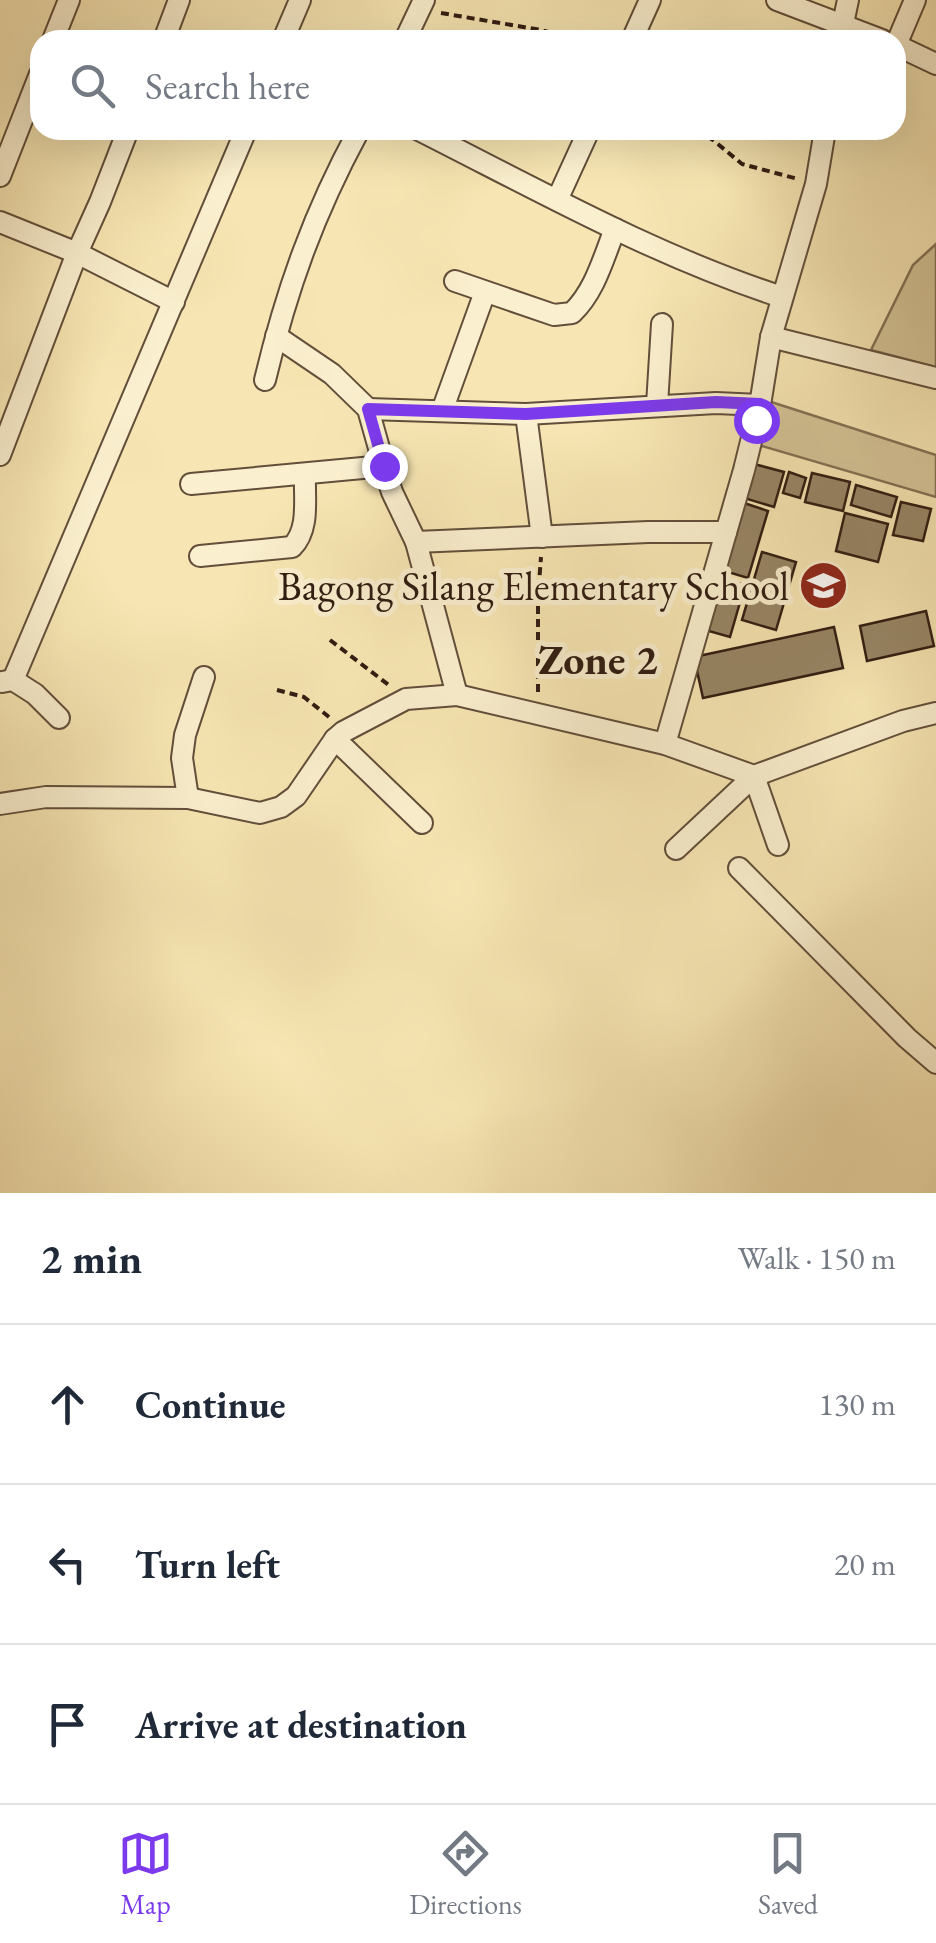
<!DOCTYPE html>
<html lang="en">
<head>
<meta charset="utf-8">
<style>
  body { margin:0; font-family:"EB Garamond",serif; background:#f6f6f7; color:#1f2937 }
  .stop { position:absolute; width:30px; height:30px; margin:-22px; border:8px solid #7c3aed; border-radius:50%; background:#fff }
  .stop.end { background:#7c3aed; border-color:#fff; box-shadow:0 2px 10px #0008 }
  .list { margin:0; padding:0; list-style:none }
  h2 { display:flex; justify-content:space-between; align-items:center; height:130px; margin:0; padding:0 40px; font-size:42px }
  h2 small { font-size:32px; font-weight:400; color:#747a83 }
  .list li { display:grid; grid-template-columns:65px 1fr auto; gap:30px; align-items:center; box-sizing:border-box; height:160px; padding:0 40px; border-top:2px solid #e0e1e3 }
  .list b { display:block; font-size:38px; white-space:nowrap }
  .list em { font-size:32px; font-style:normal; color:#747a83 }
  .icon { flex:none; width:55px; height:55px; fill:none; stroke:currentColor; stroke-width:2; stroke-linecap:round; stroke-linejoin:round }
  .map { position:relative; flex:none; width:936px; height:1193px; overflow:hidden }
  .search { position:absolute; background:#fff; box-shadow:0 10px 40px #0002; left:30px; right:30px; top:30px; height:110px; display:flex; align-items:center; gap:25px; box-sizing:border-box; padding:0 35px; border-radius:30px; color:#747a83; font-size:38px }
  .sheet { height:610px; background:#fff }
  nav { display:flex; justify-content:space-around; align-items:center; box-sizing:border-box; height:140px; border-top:2px solid #e0e1e3; background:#fff; font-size:28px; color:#747a83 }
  nav a { display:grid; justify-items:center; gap:5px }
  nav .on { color:#7c3aed }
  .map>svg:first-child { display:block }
  .green { fill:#d5c497; stroke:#827054; stroke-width:2.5 }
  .building { fill:#978565; stroke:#301c11; stroke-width:2.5 }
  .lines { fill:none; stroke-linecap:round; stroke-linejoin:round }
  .minor-casing { stroke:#624e3a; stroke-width:24 }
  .path { stroke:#301c11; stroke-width:4; stroke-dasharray:8 5; stroke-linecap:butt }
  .minor { stroke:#faefce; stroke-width:20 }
  .route { stroke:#7c3aed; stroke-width:12 }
  .labels { text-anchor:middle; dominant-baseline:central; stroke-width:10; stroke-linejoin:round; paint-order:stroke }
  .poi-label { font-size:40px; fill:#301c11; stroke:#faefce; text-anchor:end }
  .neighbourhood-label { font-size:42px; font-weight:bold; fill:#301c11; stroke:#faefce }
</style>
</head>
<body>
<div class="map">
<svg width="936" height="1193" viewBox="0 0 936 1193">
  <rect width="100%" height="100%" fill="#f7e6b3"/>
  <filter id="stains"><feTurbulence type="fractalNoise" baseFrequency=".002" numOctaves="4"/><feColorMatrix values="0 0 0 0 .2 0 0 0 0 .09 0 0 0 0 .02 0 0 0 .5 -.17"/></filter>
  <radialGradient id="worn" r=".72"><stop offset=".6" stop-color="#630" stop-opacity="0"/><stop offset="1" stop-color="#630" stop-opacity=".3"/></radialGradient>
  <g class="green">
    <path d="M936,244V367L871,350L913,265Z"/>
    <path d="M765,400L936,455V497L755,444Z"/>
  </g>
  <g class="building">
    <path d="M754,464L784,472L774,507L744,498Z"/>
    <path d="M789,472L806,478L800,498L783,493Z"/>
    <path d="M812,473L850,482L843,511L805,502Z"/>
    <path d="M856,485L897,497L891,517L851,505Z"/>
    <path d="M741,502L768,511L748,578L721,570Z"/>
    <path d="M901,502L931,509L923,541L893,535Z"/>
    <path d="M845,513L888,524L878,562L836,551Z"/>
    <path d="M762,552L796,562L776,630L742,620Z"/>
    <path d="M719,578L745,585L730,637L705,630Z"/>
    <path d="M926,611L934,646L867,661L860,626Z"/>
    <path d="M834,627L843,668L703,698L694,657Z"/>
  </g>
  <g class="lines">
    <defs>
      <g id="minor">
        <path d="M777,0L882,40"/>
        <path d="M840,38L848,0"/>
        <path d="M53,40L69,0"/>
        <path d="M164,40L179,0"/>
        <path d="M283,40L300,0"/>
        <path d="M405,40L424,0"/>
        <path d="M632,40L650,0"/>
        <path d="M896,45L915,0"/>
        <path d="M896,45L936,64"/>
        <path d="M419,130C538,190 655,256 782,297"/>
        <path d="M0,176L40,74"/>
        <path d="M557,200L589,130"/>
        <path d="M0,222L77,253L174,302"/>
        <path d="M455,281L554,315L572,313C595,291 603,259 615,229"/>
        <path d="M771,337L936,378"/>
        <path d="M265,380C287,288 314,213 359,130"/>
        <path d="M657,405L662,324"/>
        <path d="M368,409L526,414L716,403L760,405"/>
        <path d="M442,411L485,292"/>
        <path d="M526,414L542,537"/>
        <path d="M0,455L77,253L100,202L128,130"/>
        <path d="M384,466L392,492L416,542L457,695"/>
        <path d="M191,484L384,466L368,409L332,374L276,336"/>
        <path d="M416,542L648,532H726"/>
        <path d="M200,556L292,547C310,529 304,499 305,474"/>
        <path d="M13,680L246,130"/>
        <path d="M2,682L13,680L35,694L59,718"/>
        <path d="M335,739L422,823"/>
        <path d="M665,744L744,470L760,405L771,337L816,184L825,130"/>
        <path d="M188,798L182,758L185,735L204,677"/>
        <path d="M0,804L46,797L188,798L260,813L281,807L296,796L335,739L343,732L406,699L457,695L665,744L754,776L903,721L936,713"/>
        <path d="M676,849L754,776L778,845"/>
        <path d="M739,868L907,1038L936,1063"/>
      </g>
    </defs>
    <use href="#minor" class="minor-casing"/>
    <g class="path">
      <path d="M441,13L541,30L579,40"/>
      <path d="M696,130L713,140L742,164L798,179"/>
      <path d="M330,640L390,686"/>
      <path d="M277,690L304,697L329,717"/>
      <path d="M538,692V597L541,557"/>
    </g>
    <use href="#minor" class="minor"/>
  </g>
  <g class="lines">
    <path class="route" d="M384,466L368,409L526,414L716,402L760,404L756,420"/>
  </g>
  <defs>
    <symbol id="school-disc" viewBox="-11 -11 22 22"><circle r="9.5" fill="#8f2418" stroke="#faefce"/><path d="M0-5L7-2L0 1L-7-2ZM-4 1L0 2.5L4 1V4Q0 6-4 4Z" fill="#fff"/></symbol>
  </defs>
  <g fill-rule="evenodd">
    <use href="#school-disc" x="796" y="558" width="55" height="55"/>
  </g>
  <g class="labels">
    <g class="poi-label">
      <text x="789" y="586">Bagong Silang Elementary School</text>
    </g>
    <g class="neighbourhood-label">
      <text x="598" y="659">Zone 2</text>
    </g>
  </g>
  <rect width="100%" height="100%" filter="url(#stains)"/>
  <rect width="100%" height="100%" fill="url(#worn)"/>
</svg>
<div class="stop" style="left:756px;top:420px"></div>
<div class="stop end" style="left:384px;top:466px"></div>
<div class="search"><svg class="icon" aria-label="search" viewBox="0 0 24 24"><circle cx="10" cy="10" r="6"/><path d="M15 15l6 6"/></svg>Search here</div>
</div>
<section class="sheet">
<h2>2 min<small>Walk · 150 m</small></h2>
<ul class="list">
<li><svg class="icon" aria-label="ahead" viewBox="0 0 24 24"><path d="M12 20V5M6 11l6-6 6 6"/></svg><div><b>Continue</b></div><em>130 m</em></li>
<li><svg class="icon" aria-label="left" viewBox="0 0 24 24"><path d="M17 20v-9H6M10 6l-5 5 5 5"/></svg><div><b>Turn left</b></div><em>20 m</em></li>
<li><svg class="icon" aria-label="arrive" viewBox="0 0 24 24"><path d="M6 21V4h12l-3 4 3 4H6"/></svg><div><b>Arrive at destination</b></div></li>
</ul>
</section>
<nav>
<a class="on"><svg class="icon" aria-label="map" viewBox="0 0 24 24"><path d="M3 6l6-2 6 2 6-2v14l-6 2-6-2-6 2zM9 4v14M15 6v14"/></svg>Map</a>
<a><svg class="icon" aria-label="directions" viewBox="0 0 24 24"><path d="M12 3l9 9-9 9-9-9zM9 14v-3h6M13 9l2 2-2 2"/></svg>Directions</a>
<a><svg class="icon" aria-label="saved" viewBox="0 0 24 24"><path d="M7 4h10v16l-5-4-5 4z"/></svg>Saved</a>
</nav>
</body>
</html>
